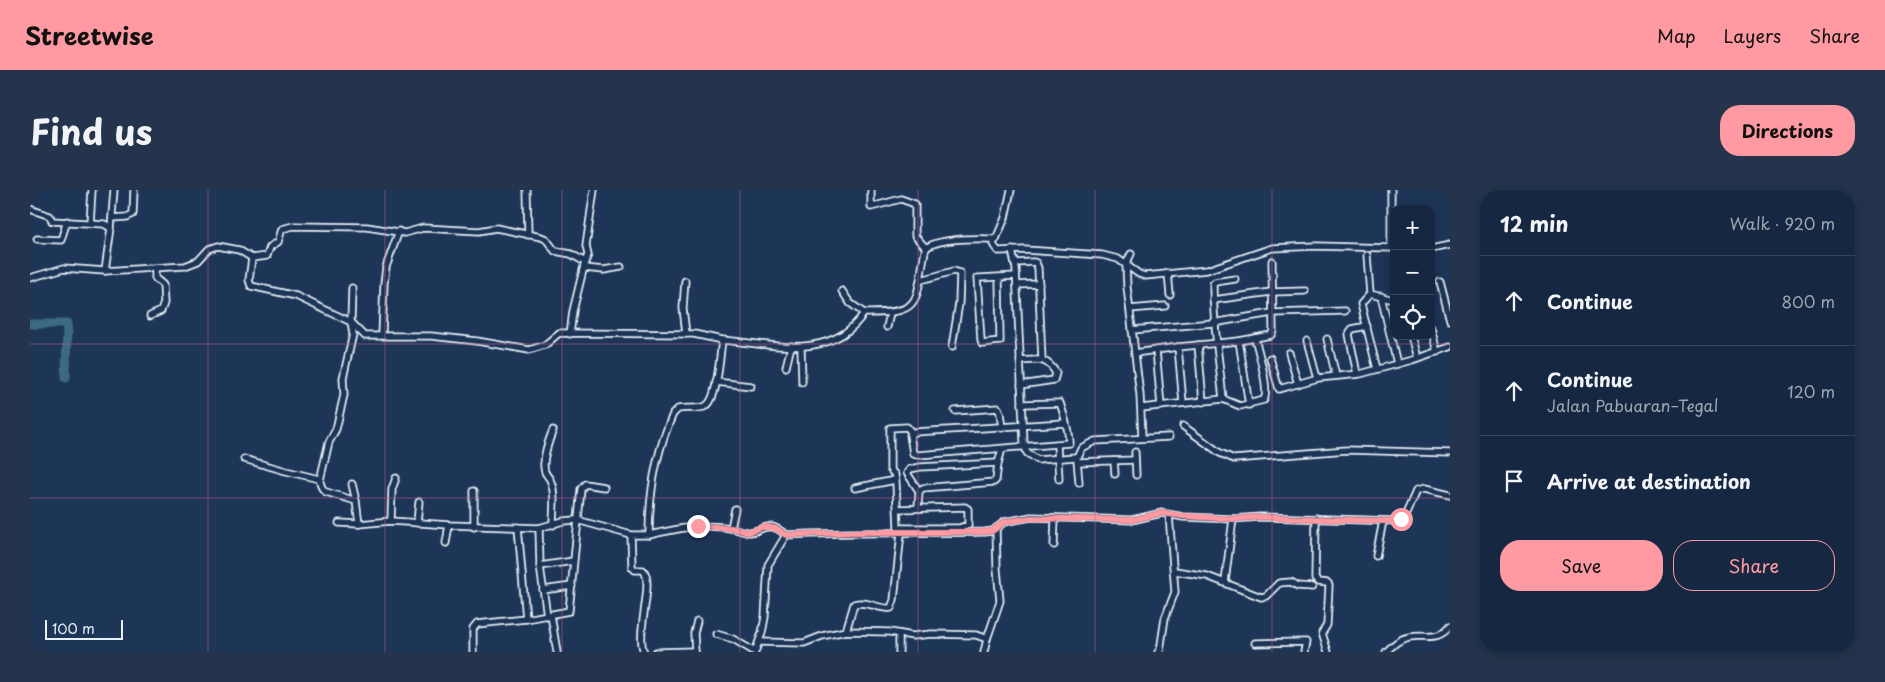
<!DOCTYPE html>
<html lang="en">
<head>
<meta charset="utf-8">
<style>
  body { margin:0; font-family:"Playpen Sans",sans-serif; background:#23344c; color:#f1f3f6 }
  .controls { position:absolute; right:15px; top:15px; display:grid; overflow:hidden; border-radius:10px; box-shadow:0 2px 12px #0003 }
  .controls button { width:45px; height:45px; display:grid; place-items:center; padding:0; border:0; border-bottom:1px solid #35445a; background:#162841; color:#f1f3f6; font:25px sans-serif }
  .scale { position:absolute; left:15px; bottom:12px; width:78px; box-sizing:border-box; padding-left:5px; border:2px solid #e8f1f8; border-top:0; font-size:14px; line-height:18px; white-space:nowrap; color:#e8f1f8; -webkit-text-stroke:4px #1d3557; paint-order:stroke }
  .stop { position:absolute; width:15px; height:15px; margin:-11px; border:4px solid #ff9aa2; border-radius:50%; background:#fff }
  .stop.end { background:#ff9aa2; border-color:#fff; box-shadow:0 1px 5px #0008 }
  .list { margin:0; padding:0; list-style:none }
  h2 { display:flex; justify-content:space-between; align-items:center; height:65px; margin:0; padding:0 20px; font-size:21px }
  h2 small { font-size:16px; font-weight:400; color:#9ea6b1 }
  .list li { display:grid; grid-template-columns:32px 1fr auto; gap:15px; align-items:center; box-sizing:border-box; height:90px; padding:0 20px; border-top:1px solid #35445a }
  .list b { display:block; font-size:19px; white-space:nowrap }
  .list p { margin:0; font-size:16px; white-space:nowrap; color:#9ea6b1 }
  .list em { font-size:16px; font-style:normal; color:#9ea6b1 }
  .actions { display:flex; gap:10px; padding:15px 20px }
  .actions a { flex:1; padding:11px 0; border:1px solid #ff9aa2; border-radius:20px; text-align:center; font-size:18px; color:#ff9aa2 }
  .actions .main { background:#ff9aa2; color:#111 }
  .icon { flex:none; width:28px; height:28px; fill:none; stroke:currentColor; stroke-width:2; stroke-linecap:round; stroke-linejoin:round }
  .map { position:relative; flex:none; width:1420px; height:462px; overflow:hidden; border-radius:20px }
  header { display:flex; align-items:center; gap:30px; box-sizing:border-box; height:70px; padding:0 25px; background:#ff9aa2; color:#111 }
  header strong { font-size:24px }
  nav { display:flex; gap:28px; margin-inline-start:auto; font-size:18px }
  .intro { display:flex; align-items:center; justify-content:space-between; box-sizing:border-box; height:120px; padding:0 30px }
  h1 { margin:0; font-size:35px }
  .button { padding:12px 22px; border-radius:20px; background:#ff9aa2; color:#111; font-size:18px; font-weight:700 }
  main { display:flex; gap:30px; padding:0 30px }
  aside { flex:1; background:#162841; border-radius:20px; box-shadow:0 2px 12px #0003 }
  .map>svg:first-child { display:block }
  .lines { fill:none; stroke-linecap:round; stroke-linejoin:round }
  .river { stroke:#3e6a82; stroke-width:9 }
  .minor-casing { stroke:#e8f1f8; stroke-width:9 }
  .minor { stroke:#1d3557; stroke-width:5.5 }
  .route { stroke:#ff9aa2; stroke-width:6 }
  .grid { fill:none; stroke:#cd598a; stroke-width:1; stroke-opacity:0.55 }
</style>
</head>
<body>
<header>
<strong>Streetwise</strong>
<nav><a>Map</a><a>Layers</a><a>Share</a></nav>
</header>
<div class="intro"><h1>Find us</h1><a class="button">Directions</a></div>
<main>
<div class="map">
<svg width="1420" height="462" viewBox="0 0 1420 462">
  <rect width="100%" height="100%" fill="#1d3557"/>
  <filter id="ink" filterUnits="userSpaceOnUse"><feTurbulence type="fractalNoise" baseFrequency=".02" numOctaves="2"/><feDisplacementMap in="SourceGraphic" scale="10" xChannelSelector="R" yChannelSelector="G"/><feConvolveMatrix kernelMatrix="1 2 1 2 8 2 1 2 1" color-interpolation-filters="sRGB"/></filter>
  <g filter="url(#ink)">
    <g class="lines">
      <path class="river" d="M0,134H37L36,188"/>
      <defs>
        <g id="minor">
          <path d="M497,0L498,45"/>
          <path d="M841,0V17L871,9L885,14V46L896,58"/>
          <path d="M0,19L20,26L22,31L74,34L81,38"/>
          <path d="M82,28L97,27L103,24L104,0"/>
          <path d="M60,33L62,0"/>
          <path d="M7,49L31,50L37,31"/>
          <path d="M966,49L963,53L964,56L968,61L995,60L1072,65L1088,69L1109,84L1115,86L1177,80L1242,58L1286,56L1361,58V0"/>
          <path d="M1401,59L1420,55"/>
          <path d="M982,60L986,79L994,254L997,263L1008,270L1045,267H1047L1051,258L1065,251L1139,247"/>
          <path d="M1101,64L1096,74L1097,97L1110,205L1112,247"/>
          <path d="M1337,65L1340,104L1364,110"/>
          <path d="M222,68L219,90L221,96L266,106L321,132L335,146H401L447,151L499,160L515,155L529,143L664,144L692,150"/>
          <path d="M222,68L237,66L240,57L248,52L252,39L263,36L337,37L375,43L393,38L449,41L466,38L511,47L516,49L525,61L541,64L555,72L543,121L540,144"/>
          <path d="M555,72L558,65L556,56L564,0"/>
          <path d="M985,73L1004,72L1006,73L1008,78L1012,170"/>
          <path d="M554,78L574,80L591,77"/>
          <path d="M75,81L81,38L84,0"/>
          <path d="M1138,83L1140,105"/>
          <path d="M969,87L970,151L952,153L951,150L947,88H950L986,86"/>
          <path d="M0,88L34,78L75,81L155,76L168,71L179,59L188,56L209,60L222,68"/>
          <path d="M891,90L924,81L930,83L929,113L922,157"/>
          <path d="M655,91L653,118L656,144"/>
          <path d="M1410,92L1420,130"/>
          <path d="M987,95L1009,94"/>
          <path d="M812,101L820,113L834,123"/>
          <path d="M1340,104L1331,114L1347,179"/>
          <path d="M1351,106L1367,174"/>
          <path d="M1183,110L1241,102L1275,101"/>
          <path d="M1100,119L1135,116"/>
          <path d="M120,126L131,121L134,113L133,95L125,88V79"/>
          <path d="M857,137L860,123"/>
          <path d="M1401,138L1407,162"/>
          <path d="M1102,140L1183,133L1242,123L1315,121"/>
          <path d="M352,145L354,94L356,77L369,41"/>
          <path d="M1381,146L1387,168"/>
          <path d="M1297,149L1306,186"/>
          <path d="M1209,151L1219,215"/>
          <path d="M1277,151L1287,188"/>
          <path d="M1168,155L1173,212"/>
          <path d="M771,157L772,192"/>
          <path d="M1148,157L1153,213"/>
          <path d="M1126,160L1131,216"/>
          <path d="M1105,163L1148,157L1209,151L1241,145L1243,141L1242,71"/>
          <path d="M1259,163L1268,194"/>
          <path d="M1240,168L1249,199L1288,188L1330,184L1382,170L1420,157"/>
          <path d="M990,171C1007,170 1016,166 1026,183L1024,190L991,195"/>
          <path d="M756,177L761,156"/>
          <path d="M1327,184L1319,144L1322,139L1337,136"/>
          <path d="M686,192L721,196"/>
          <path d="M1193,209C1189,171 1183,133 1183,94L1185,92L1205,89"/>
          <path d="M992,214L1030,213C1034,225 1039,240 1039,253L888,265L883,264L880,245L884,242L1035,233"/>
          <path d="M1111,218L1193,209L1210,216L1234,210C1240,199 1228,161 1225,148"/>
          <path d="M925,221L968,218L970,223L972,238"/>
          <path d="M1153,236L1190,263L1204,269L1317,260L1420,263"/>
          <path d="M1027,255L1029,289"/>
          <path d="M1105,262L1106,285"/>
          <path d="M214,269L256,281L289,289L292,298L296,302L326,311L329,334"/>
          <path d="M1047,269L1049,293"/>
          <path d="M1084,271L1085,284"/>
          <path d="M1048,272L1105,270"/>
          <path d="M290,290L299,252L306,239L314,205L313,188L323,144L321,132L322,98"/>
          <path d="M322,294L326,311"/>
          <path d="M825,298L865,290"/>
          <path d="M444,301V337"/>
          <path d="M889,301L877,283L880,279L890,277L968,273"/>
          <path d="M888,318L889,301L893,298L964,292L966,290L968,273L972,259"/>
          <path d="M867,319L935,317L938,319V335L929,338H868L866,293L865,285L860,279V238L877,237L882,243"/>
          <path d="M1286,328L1285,389L1288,392L1298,393L1299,396L1297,435L1292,443L1298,462"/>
          <path d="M361,331L362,299L366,288"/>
          <path d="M309,333L329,334L361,331L419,335L509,338L533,331L547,330L601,345H619"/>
          <path d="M387,333L389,312"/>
          <path d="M523,335C523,321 526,305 521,292C520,288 516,285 515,282C511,270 519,250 523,240"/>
          <path d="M488,337L496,429"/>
          <path d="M509,338L510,376L517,426"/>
          <path d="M701,338L705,319"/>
          <path d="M601,345L602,377L605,380H613C625,391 605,444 614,462"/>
          <path d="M756,345C822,342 889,343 955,342L963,341L974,332L1001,327L1102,330L1132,323L1153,327L1203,329L1230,327L1367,331L1375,326L1386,301L1394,299L1420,305"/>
          <path d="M416,353L419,335"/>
          <path d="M1024,355L1025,328"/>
          <path d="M1346,366L1353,331"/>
          <path d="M510,376L543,371"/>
          <path d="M1145,381L1177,386L1231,407L1236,406L1249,393L1261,392L1268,396L1282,397"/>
          <path d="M1195,392L1203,329"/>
          <path d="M513,400L542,396"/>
          <path d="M521,425L527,462"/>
          <path d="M816,441L824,414C837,410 849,420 861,418L864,410L871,343"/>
          <path d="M686,444L703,449L725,462"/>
          <path d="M957,449L970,411L967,379L966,338"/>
          <path d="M729,452L774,453L792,446L816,441L860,442L883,446L901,444L946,445L957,449L954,462"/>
          <path d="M1225,453L1276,452L1274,462"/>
          <path d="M443,462V439L447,434L496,429L539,421L551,299L555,294L574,297"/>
          <path d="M626,462L665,461"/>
          <path d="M665,462L664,443L667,431"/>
          <path d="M725,462L732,443L735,427L738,375L756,345C736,327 731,344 716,342C711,341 706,339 701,338C673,333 646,339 619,345C619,304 626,262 643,224L648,219C656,217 669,220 676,216C688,209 690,163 692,150C741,154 802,172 834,123C894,124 885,112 895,61L897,57C914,47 947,49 966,49L975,28L981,0"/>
          <path d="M869,462V445"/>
          <path d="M1128,462L1130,461L1135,428L1145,402L1139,325"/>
          <path d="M1356,462C1363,455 1369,449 1379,447C1397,444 1407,452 1420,436"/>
        </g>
      </defs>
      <use href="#minor" class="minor-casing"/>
      <use href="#minor" class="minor"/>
    </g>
  </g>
  <g class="lines" filter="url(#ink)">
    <path class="route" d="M668,336L701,338L719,342L732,337H738L747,339L756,345L827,342H955L962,341L974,332L1001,328L1102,330L1132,323L1153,326L1203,329L1230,327L1353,331H1367L1371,329"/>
  </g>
  <path class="grid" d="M178,0V462M355,0V462M532,0V462M710,0V462M888,0V462M1065,0V462M1242,0V462M0,154H1420M0,308H1420"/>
</svg>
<div class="controls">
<button>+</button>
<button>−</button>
<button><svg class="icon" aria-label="locate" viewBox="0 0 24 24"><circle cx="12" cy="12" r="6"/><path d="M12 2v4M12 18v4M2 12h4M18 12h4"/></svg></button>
</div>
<div class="scale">100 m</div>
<div class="stop" style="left:1371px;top:329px"></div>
<div class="stop end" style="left:668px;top:336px"></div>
</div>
<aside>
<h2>12 min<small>Walk · 920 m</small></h2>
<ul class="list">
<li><svg class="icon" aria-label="ahead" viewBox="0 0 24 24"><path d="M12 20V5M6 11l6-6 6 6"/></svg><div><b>Continue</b></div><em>800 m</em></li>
<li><svg class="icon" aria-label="ahead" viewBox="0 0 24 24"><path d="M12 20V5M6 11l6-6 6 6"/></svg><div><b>Continue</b><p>Jalan Pabuaran–Tegal</p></div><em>120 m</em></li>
<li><svg class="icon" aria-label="arrive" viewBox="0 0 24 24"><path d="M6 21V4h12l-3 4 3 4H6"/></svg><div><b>Arrive at destination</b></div></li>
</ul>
<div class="actions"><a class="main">Save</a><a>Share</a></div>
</aside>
</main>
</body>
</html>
